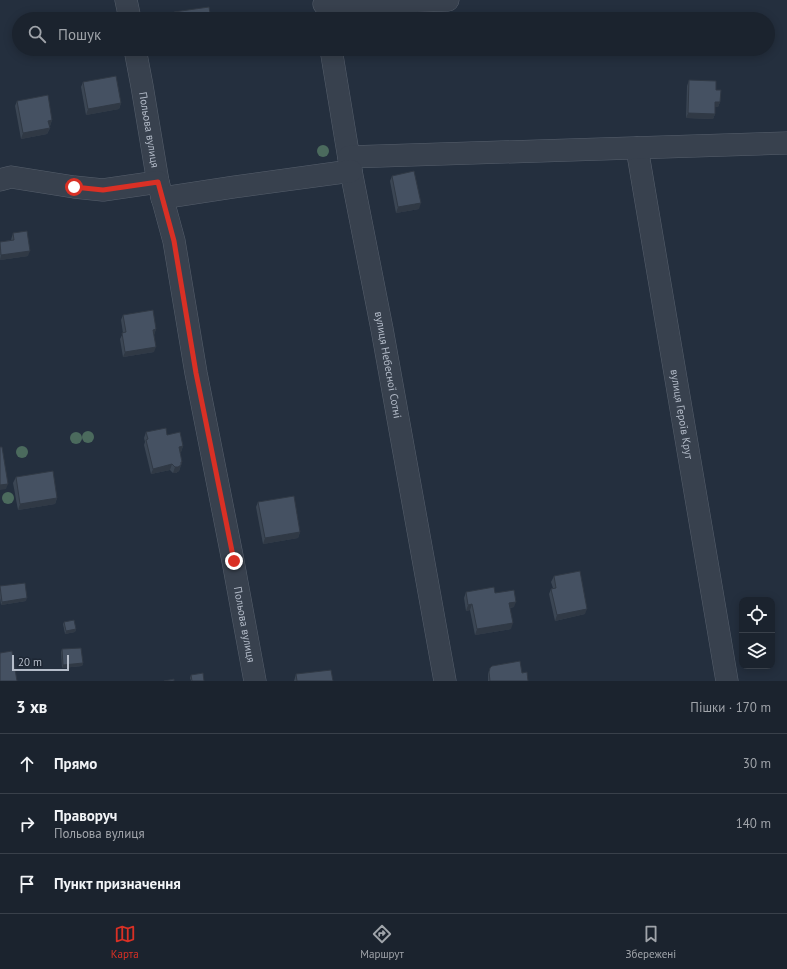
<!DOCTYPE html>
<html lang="uk">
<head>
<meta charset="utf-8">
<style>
  body { margin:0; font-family:"PT Sans",sans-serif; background:#282f3a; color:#f1f3f6 }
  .controls { position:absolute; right:12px; bottom:12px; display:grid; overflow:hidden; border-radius:8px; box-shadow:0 2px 10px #0003 }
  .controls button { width:36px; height:36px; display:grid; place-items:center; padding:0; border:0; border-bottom:1px solid #39404a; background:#1b232e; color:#f1f3f6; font:20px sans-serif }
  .scale { position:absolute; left:12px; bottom:10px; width:57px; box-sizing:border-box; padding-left:4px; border:2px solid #b4bcc9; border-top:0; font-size:11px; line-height:14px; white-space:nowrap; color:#b4bcc9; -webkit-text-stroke:3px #1d2633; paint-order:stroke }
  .stop { position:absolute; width:12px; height:12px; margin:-9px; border:3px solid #d93025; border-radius:50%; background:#fff }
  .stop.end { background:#d93025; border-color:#fff; box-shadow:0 1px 4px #0008 }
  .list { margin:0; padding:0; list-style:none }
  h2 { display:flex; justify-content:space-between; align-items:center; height:52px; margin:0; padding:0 16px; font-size:17px }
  h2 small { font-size:13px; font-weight:400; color:#a0a4aa }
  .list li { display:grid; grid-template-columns:26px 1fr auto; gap:12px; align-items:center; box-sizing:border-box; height:60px; padding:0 16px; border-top:1px solid #39404a }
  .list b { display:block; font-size:15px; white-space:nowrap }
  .list p { margin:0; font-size:13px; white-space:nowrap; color:#a0a4aa }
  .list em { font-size:13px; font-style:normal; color:#a0a4aa }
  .icon { flex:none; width:22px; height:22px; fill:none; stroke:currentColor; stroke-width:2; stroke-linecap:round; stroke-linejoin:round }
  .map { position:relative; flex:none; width:787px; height:681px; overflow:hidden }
  .search { position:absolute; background:#1b232e; box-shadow:0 2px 10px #0003; left:12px; right:12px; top:12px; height:44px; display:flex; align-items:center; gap:10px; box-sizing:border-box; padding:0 14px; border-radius:22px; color:#a0a4aa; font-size:15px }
  .sheet { height:232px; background:#1b232e }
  nav { display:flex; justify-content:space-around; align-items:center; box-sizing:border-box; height:56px; border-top:1px solid #39404a; background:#1b232e; font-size:11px; color:#a0a4aa }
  nav a { display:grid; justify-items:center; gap:2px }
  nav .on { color:#d93025 }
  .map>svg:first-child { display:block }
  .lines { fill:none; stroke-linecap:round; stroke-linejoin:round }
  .minor-casing { stroke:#565f6c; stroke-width:23 }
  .minor { stroke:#38414e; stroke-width:22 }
  .tree { fill:#4b6a5d }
  .wall { fill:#3b4654 }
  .shaded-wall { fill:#303945 }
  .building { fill:#455162; stroke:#303945 }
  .route { stroke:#d93025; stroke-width:5 }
  .labels { text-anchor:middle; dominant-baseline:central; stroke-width:3; stroke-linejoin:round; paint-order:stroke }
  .street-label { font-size:11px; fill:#b4bcc9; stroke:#1d2633 }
</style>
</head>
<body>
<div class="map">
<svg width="787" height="681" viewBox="0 0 787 681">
  <rect width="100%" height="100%" fill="#242f3e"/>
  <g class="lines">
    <defs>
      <g id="minor">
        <path d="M126,0L130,19"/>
        <path d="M324,4L448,0"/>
        <path id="s1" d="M135,49L142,86L158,182L174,241L196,373L233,561L255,681"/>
        <path id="s2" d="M331,49L351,171L382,329L445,681"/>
        <path id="s3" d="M637,148L727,681"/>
        <path d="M349,157L787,143"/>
        <path d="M0,180L11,177L74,187L103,190L158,182"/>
        <path d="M162,198L234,187L351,171"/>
      </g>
    </defs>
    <use href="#minor" class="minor-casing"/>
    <use href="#minor" class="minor"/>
  </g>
  <g class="tree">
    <circle cx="323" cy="151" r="6"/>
    <circle cx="88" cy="437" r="6"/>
    <circle cx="76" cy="438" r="6"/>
    <circle cx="22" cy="452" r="6"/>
    <circle cx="8" cy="498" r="6"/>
  </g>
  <g class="wall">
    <path d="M174,12L211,19H172L171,18Z"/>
    <path d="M689,80L720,102L718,107H715V114L713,119L686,118L687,86Z"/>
    <path d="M83,82L121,103L119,109L86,115L81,87Z"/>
    <path d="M17,101L52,120L50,126H49L50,128L47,134L21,139L15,106Z"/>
    <path d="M392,176L419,209L396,213L390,181Z"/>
    <path d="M13,233L28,256L0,260V242L11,240Z"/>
    <path d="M123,315L156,329L154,335V352L123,357L120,339L123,333L121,320Z"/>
    <path d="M146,432L167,435L183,446L181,452H180L182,462L179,471L176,473H173L170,470L151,474L144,445L145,442L144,438Z"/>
    <path d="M16,477L57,498L55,504L18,510L13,483Z"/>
    <path d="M258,502L300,532L298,538L263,544L256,507Z"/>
    <path d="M554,576L585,614L555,621L549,594L551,589L553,588L551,582Z"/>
    <path d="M0,586L26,601L1,605L0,598Z"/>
    <path d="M466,592L495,593L514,607L510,608L511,629L475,635L470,610L466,611L464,598Z"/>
    <path d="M64,622L76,629L75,632L65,634L63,624Z"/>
    <path d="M62,649L83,663L82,666L62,668L61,652Z"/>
    <path d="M490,668L522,673L528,681H488V674Z"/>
    <path d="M296,674L333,681H294Z"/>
    <path d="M191,675L204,681H191L190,678Z"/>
  </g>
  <g class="shaded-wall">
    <path d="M669,49H695L693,53H667Z"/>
    <path d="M715,102H720L718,107H713Z"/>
    <path d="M121,103L119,109L86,115L88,109Z"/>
    <path d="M688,113L715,114L713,119L686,118Z"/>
    <path d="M52,120L50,126H46L48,121Z"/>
    <path d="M50,128L47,134L21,139L23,133Z"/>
    <path d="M421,203L419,209L396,213L398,207Z"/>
    <path d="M30,251L28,256L0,260L1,255Z"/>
    <path d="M156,329L154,335L153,330Z"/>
    <path d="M156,347L154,352L123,357L125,352Z"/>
    <path d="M183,446L181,452L177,453L179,447Z"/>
    <path d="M181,462H182L179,471L176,473H173L175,467Z"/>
    <path d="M172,464L170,470L151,474L153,469Z"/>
    <path d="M8,484L6,489L0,490V485Z"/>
    <path d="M57,498L55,504L18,510L20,504Z"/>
    <path d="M300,532L298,538L263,544L265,538Z"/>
    <path d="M27,598L26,601L1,605L2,602Z"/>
    <path d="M516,602L514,607L507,608L509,603Z"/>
    <path d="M472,604L470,610L466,611L468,605Z"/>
    <path d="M587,609L585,614L555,621L557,615Z"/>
    <path d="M513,623L511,629L475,635L477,629Z"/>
    <path d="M76,629L75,632L65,634L66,631Z"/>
    <path d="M83,663L82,666L62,668L63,665Z"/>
  </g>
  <g class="building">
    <path d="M209,7L211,19H175L174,12Z"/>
    <rect x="693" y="16" width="16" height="3"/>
    <path d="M116,76L121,103L88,109L83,82Z"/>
    <path d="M689,80L716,81V90H721L720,102H715V114L688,113Z"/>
    <path d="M48,95L52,120L48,121L50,128L23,133L17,101Z"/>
    <path d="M414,171L421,203L398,207L392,176Z"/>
    <path d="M27,231L30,251L1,255L0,242L14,240L13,233Z"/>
    <path d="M153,310L156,329L153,330L156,347L125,352L122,333L126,332L123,315Z"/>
    <path d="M166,428L167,435L180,432L183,446L179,447L182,462H181V465L178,467H175L172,464L153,469L146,440L148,439L146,432Z"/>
    <path d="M0,447H2L8,484L0,485Z"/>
    <path d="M53,471L57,498L20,504L16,477Z"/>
    <path d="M294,496L300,532L265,538L258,502Z"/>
    <path d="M580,571L587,609L557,615L551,589L556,588L554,576Z"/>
    <path d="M25,583L27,598L2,602L0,586Z"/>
    <path d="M494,587L495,593L514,590L516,602L509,603L513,623L477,629L472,604L468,605L466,592Z"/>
    <path d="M74,620L76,629L66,631L64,622Z"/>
    <path d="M81,648L83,663L63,665L62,649Z"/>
    <path d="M12,651L17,681H0V653Z"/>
    <path d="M520,661L522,673L527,672L528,681H490L489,672L490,668L492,666Z"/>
    <path d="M331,670L333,681H297L296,674Z"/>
    <path d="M203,673L204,681H192L191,675Z"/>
    <path d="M174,679V681H164Z"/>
  </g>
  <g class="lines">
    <path class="route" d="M74,187L103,190L158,182L174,241L196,373L234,561"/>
  </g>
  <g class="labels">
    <g class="street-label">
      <text stroke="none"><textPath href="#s1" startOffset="82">Польова вулиця</textPath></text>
      <text stroke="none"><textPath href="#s2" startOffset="321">вулиця Небесної Сотні</textPath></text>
      <text stroke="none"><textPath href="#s3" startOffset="270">вулиця Героїв Крут</textPath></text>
      <text stroke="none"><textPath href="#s1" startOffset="586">Польова вулиця</textPath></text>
    </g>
  </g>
</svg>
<div class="controls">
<button><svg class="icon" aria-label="locate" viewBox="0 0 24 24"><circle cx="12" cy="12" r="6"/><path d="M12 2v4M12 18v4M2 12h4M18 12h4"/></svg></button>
<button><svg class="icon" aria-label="layers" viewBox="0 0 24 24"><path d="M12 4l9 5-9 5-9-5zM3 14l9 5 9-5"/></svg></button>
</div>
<div class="scale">20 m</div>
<div class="stop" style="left:74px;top:187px"></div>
<div class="stop end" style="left:234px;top:561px"></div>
<div class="search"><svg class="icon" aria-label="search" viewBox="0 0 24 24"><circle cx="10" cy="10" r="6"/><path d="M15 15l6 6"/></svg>Пошук</div>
</div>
<section class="sheet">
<h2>3 хв<small>Пішки · 170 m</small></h2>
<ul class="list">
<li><svg class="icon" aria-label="ahead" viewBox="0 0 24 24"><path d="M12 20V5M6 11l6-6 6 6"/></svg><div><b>Прямо</b></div><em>30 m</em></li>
<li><svg class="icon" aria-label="right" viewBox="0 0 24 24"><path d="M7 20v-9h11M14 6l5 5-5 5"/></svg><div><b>Праворуч</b><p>Польова вулиця</p></div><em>140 m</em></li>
<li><svg class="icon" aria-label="arrive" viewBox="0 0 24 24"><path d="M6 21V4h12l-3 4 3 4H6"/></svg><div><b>Пункт призначення</b></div></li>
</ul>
</section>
<nav>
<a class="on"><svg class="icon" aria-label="map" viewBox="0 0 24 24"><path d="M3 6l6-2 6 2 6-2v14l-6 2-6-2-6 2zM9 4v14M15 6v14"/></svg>Карта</a>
<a><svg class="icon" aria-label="directions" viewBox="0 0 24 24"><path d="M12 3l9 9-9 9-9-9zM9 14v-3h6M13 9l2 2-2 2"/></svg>Маршрут</a>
<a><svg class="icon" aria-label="saved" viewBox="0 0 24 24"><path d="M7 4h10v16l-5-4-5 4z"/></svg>Збережені</a>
</nav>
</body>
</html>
